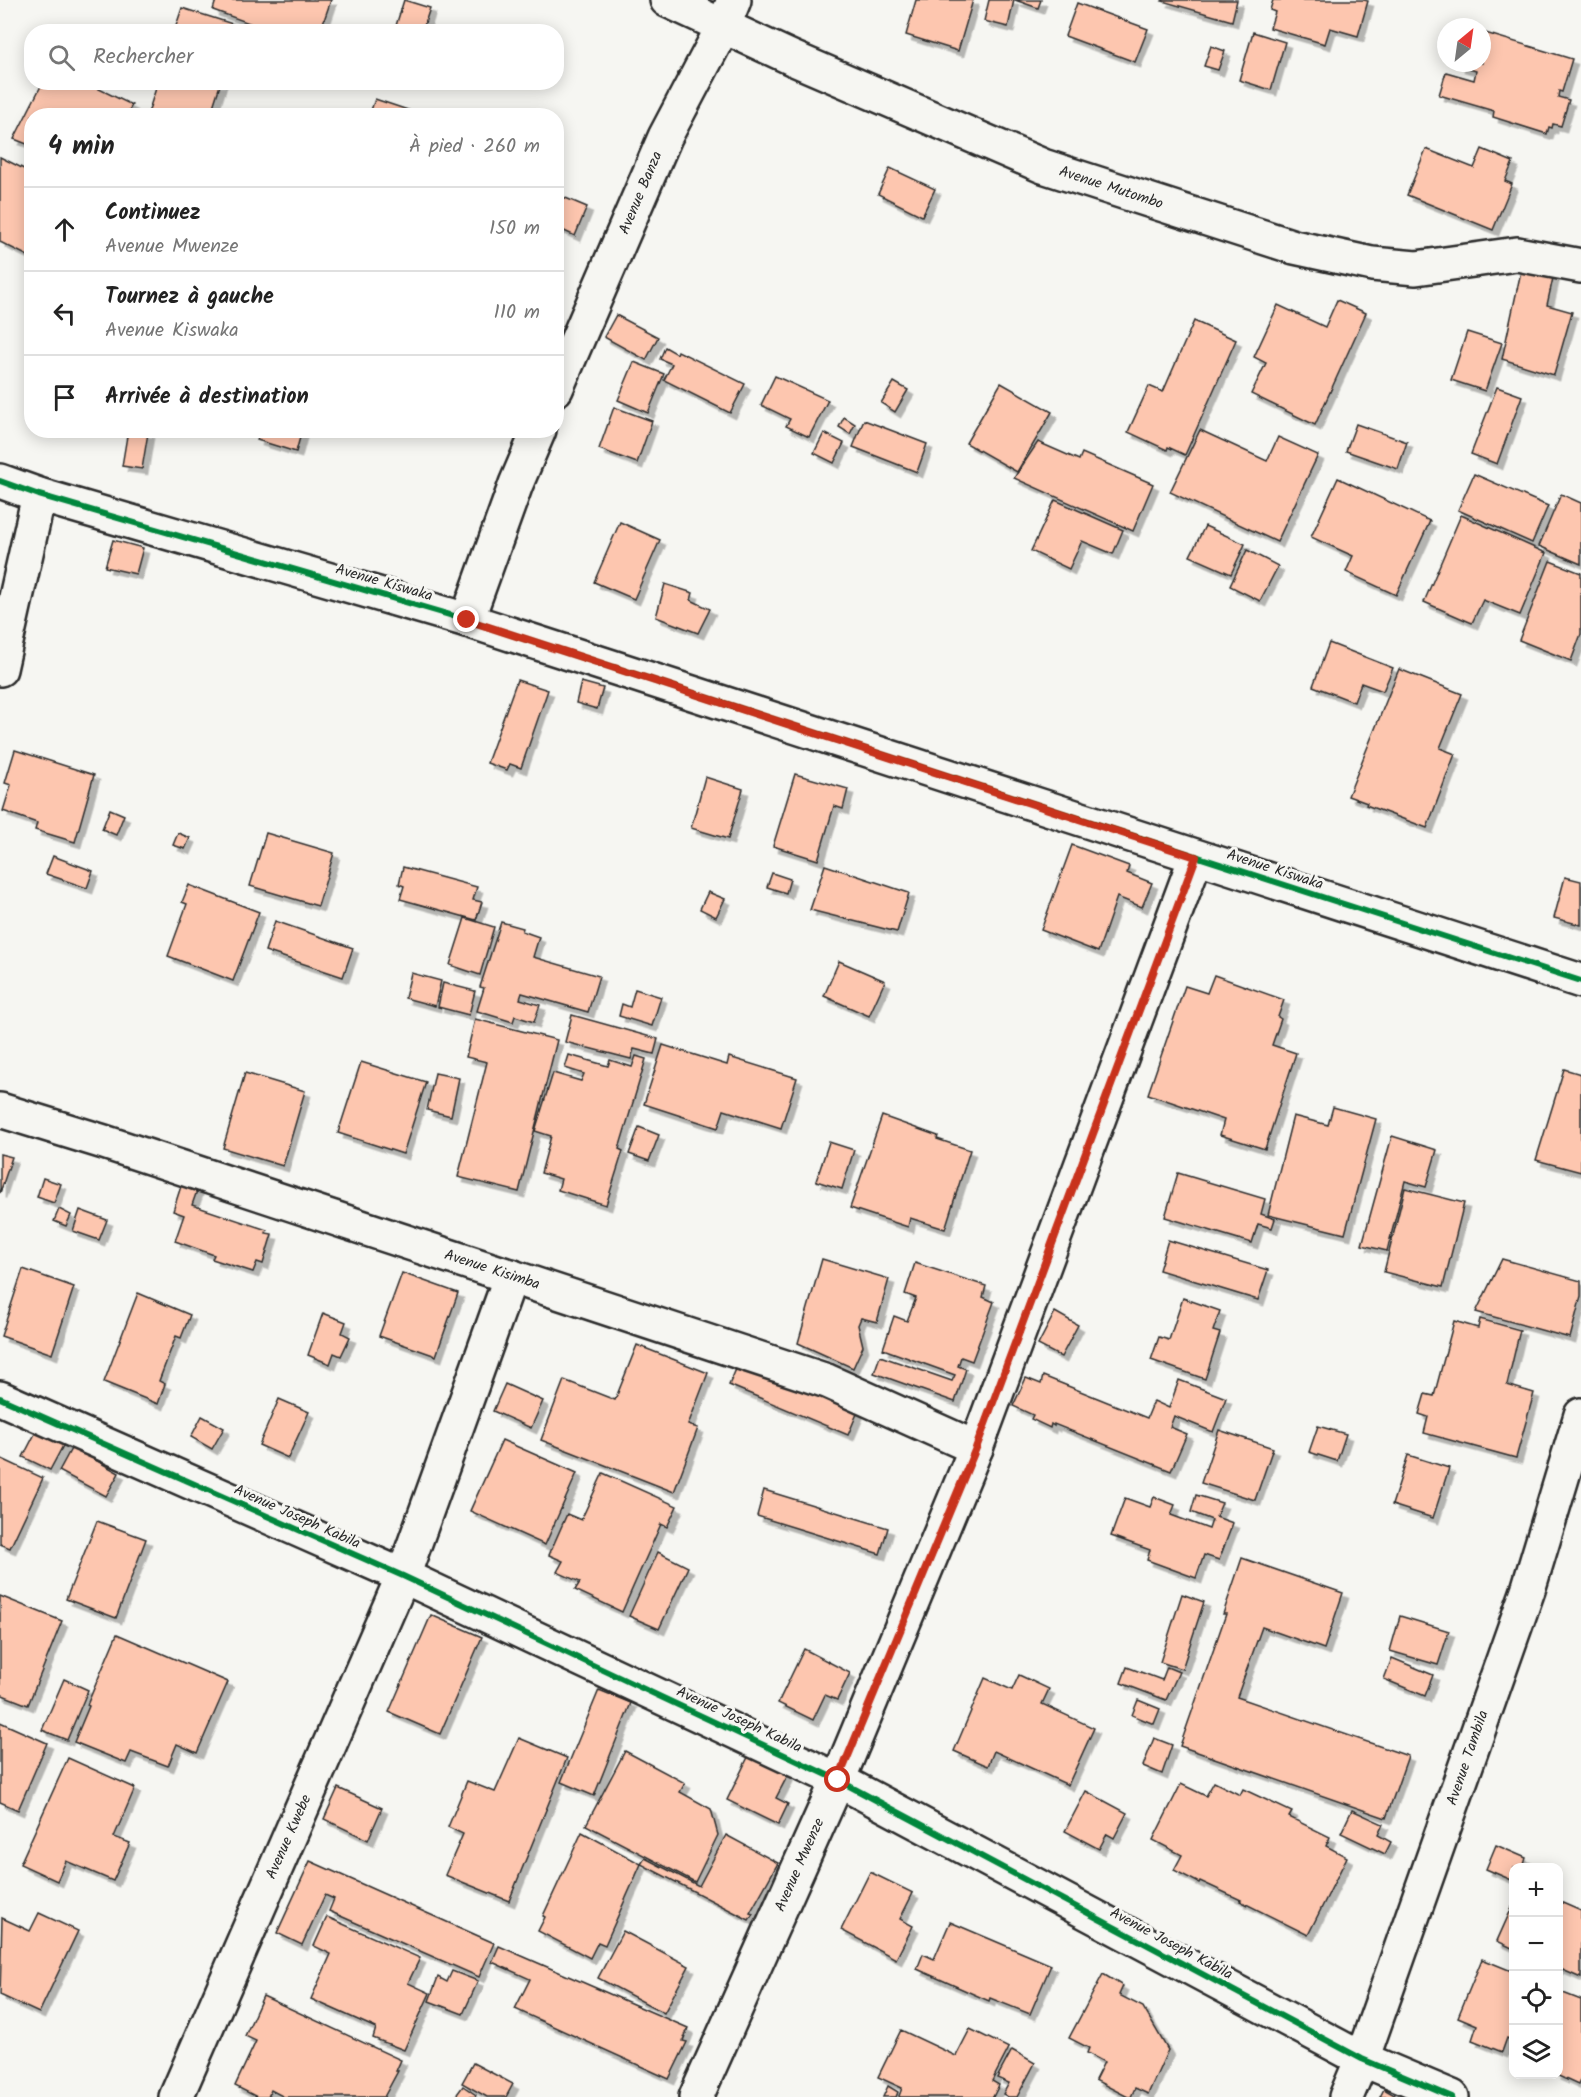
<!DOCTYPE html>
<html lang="fr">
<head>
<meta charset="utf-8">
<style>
  body { margin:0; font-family:Kalam,sans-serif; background:#f6f6f6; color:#222 }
  .controls { position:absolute; right:18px; bottom:18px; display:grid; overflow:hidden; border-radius:12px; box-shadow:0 3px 15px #0003 }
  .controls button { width:54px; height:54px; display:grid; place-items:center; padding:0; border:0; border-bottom:2px solid #e0e0e0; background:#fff; color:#222; font:30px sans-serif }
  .compass { position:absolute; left:1437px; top:18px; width:54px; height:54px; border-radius:50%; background:#fff; box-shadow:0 3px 15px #0003; rotate:29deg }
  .stop { position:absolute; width:18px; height:18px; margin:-14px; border:4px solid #c8321e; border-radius:50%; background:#fff }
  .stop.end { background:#c8321e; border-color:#fff; box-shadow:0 2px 6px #0008 }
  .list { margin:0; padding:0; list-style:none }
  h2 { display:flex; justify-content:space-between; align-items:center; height:78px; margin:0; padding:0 24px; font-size:26px }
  h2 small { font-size:20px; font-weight:400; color:#767676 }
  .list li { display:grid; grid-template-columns:39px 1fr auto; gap:18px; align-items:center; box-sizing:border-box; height:84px; padding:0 24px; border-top:2px solid #e0e0e0 }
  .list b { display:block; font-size:22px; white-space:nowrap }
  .list p { margin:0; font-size:20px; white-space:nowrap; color:#767676 }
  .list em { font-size:20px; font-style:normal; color:#767676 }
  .icon { flex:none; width:33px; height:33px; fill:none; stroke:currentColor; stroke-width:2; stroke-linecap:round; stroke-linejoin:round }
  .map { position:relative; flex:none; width:1581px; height:2097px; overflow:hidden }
  .search { position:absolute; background:#fff; box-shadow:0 3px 15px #0003; left:24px; top:24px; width:540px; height:66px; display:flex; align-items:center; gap:15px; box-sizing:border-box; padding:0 21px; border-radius:24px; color:#767676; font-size:22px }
  .panel { position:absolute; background:#fff; box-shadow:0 3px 15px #0003; left:24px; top:108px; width:540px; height:330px; border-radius:24px }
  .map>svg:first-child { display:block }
  .building { fill:#fdc6af; stroke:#2b2b2b; stroke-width:1.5; filter:url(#shadow) }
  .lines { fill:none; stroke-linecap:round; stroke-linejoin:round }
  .minor-casing { stroke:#2b2b2b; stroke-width:38 }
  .minor { stroke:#f6f6f2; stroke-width:33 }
  .cycleway-casing { stroke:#f6f6f2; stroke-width:10 }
  .cycleway { stroke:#00873e; stroke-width:6 }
  .route { stroke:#c8321e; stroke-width:8 }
  .labels { text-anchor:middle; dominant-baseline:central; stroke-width:6; stroke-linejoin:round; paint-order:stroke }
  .street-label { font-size:15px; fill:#2b2b2b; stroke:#f6f6f2 }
</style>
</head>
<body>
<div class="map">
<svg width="1581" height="2097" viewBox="0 0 1581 2097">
  <defs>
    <filter id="shadow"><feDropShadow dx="5.5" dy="5.5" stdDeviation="0" flood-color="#0004"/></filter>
  </defs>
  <rect width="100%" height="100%" fill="#f6f6f2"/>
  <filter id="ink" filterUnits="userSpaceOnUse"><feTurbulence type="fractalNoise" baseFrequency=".0167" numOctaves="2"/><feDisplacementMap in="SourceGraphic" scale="12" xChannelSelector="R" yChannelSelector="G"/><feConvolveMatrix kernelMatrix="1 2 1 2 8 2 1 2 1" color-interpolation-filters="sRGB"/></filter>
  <g filter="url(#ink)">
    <g class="building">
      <path d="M216,0H331L320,32H274L213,10Z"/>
      <path d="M404,0L430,8L422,32H394Z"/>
      <path d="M916,0H973L958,51L906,35Z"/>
      <path d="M989,0H1014L1008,27L984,21Z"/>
      <path d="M1015,0H1041L1038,8Z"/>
      <path d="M1163,0H1237L1232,21L1162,1Z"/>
      <path d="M1273,0H1364L1368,1L1358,36L1330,28L1325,44L1270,28L1275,12L1270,10Z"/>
      <path d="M1077,3L1148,29L1135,62L1065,36Z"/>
      <path d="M182,8L239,26L237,32H174Z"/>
      <path d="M1253,32L1285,42L1271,90L1239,80Z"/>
      <path d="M1482,32L1572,59L1562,92L1559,91L1558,97L1569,100L1561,126L1553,124L1552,128L1549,127L1547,134L1493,117L1494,111L1439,95L1446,72L1474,80L1476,71L1459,66L1460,63H1482Z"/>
      <path d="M1211,46L1225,51L1218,70L1204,66Z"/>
      <path d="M43,82H85L132,105L126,116H32V146L14,139Z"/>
      <path d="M158,82H221L210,116H147Z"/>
      <path d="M375,99L420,114V116H369Z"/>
      <path d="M1426,149L1474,168L1482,149L1513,162L1505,181L1512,184L1493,230L1407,195Z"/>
      <path d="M0,157L32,173V258L0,242Z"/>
      <path d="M890,168L935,189L922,216L878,194Z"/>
      <path d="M556,194L587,207L575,236L558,228L556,232Z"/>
      <path d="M1523,262L1555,269L1547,305L1572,312L1554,375L1502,359Z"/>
      <path d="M1337,300L1366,313L1315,425L1251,394L1266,363L1254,357L1278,305L1325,327Z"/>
      <path d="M616,315L658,337L646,360L604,337Z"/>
      <path d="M1194,321L1236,340L1185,455L1168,447L1167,450L1128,432L1149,386L1163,392Z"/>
      <path d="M1467,332L1502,343L1485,391L1451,380Z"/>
      <path d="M665,347L677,354L678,351L745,384L730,413L664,380L672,364L660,359Z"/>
      <path d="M634,362L664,374L648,413L618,400Z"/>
      <path d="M775,376L828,400L809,437L786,426L790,419L761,405Z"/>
      <path d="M894,382L908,390L895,412L881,403Z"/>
      <path d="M1001,383L1052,412L1017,472L966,443Z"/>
      <path d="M1497,387L1522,396L1497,464L1471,454Z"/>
      <path d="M614,407L652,421L637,463L599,449Z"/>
      <path d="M844,417L855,424L850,434L839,427Z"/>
      <path d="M864,420L927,444L917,472L853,447Z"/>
      <path d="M1356,424L1407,442L1398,469L1346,451Z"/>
      <path d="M128,430L148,433L142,469L122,466Z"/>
      <path d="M260,430H302L296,452L257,440Z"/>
      <path d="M1200,430L1267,461L1278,437L1318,455L1277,542L1170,492Z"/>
      <path d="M824,433L844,443L834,463L814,453Z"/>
      <path d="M1038,442L1079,460L1082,453L1153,484L1133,531L1014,478Z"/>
      <path d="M1474,474L1548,506L1532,543L1458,510Z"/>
      <path d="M1338,478L1430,521L1396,595L1346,572L1353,556L1311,537Z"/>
      <path d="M1561,494L1581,503V564L1539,546Z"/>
      <path d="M1055,500L1123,530L1113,554L1082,541L1069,569L1031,551Z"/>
      <path d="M1461,515L1546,553L1520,615L1483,600L1472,623L1424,602Z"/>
      <path d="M620,522L660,540L634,599L594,582Z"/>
      <path d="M1205,526L1245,544L1231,574L1190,556Z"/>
      <path d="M113,540L143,548L136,574L105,567Z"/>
      <path d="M1247,550L1278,566L1260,601L1230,586Z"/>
      <path d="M1550,561L1581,573V634L1571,661L1519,640Z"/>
      <path d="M665,584L693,593L691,600L710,609L698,633L656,617Z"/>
      <path d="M1329,643L1393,668L1383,691L1361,683L1354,702L1313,686Z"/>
      <path d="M1399,669L1462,694L1440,748L1455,754L1427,828L1366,805L1367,803L1348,796Z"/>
      <path d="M517,680L548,690L521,768L510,764L507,770L487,763Z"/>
      <path d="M581,682L603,688L597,709L576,703Z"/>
      <path d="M15,750L94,775L75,842L35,830L37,823L3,811L11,785L5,783Z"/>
      <path d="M795,774L848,789L843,809L834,806L818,860L773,846Z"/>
      <path d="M705,777L743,789L728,839L691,828Z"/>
      <path d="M110,809L124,815L116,835L102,829Z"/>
      <path d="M178,833L190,838L185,849L173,845Z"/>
      <path d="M266,833L334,853L318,906L250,886Z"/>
      <path d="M1072,845L1129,866L1127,873L1152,883L1142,907L1117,897L1098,952L1041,930Z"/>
      <path d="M53,856L93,871L87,888L46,874Z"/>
      <path d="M825,865L909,893L897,932L810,910Z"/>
      <path d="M403,867L477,887L473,900L482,902L476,920L400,899L404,886L399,884Z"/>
      <path d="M772,873L790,879L786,893L767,887Z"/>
      <path d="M1565,877L1581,881V925L1554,918Z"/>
      <path d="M189,885L259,912L233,981L168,956L187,904L182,902Z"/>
      <path d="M708,892L725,899L716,917L700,909Z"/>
      <path d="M465,918L494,927L480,975L450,965Z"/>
      <path d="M275,921L353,948L343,977L265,951Z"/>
      <path d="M501,922L523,928L522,931L539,937L533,957L599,976L588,1012L522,993L520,999L540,1005L534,1022L515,1016L513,1022L477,1011L484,988L480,987Z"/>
      <path d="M839,961L885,981L869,1016L824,996Z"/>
      <path d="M411,973L441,981L435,1006L405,998Z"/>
      <path d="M1214,975L1284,1000L1278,1017L1281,1019L1272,1045L1296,1053L1265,1149L1220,1135L1224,1120L1148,1094L1185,986L1207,993Z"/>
      <path d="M443,983L475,991L469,1015L438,1007Z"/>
      <path d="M635,989L661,997L652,1026L619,1016L622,1004L630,1007Z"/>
      <path d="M572,1015L658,1039L654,1054L634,1049L631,1059L565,1042Z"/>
      <path d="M475,1019L557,1040L519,1192L458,1177L487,1062L466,1057Z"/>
      <path d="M663,1045L727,1065L729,1057L797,1078L781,1128L724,1110L718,1128L644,1104Z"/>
      <path d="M569,1055L608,1066L610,1060L632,1067L636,1056L646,1059L619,1149L623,1151L606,1205L558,1190L561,1179L541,1173L551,1136L535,1131L553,1073L581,1081L584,1074L565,1068Z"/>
      <path d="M361,1062L426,1082L403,1154L338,1133Z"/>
      <path d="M1564,1069L1581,1074V1172L1536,1160Z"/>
      <path d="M245,1073L305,1091L283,1166L223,1148Z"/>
      <path d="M435,1073L459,1078L451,1116L427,1110Z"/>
      <path d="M1333,1107L1376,1119L1345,1234L1268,1215L1293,1116L1328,1125Z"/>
      <path d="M882,1116L938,1136L937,1139L970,1150L945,1229L910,1218L908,1227L850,1208Z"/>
      <path d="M639,1127L659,1135L649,1161L629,1154Z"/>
      <path d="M1392,1136L1437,1150L1426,1187L1405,1181L1387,1251L1362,1245Z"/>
      <path d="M829,1142L854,1150L842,1189L816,1181Z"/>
      <path d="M0,1154L12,1157L0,1193Z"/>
      <path d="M1178,1173L1265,1199L1261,1214L1275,1219L1272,1228L1258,1224L1252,1243L1165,1217Z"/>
      <path d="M43,1178L61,1184L54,1203L37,1197Z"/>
      <path d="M183,1180L199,1185L192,1205L267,1230L266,1233L272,1234L263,1264L257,1262L253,1272L212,1259L214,1255L175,1241L184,1215L173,1211Z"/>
      <path d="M1405,1188L1464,1203L1443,1287L1384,1272Z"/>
      <path d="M59,1209L71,1215L66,1226L54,1221Z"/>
      <path d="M80,1210L107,1220L99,1240L73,1231Z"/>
      <path d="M1168,1240L1268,1270L1258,1300L1159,1270Z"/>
      <path d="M822,1259L889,1279L877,1322L861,1318L858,1325L863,1346L853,1368L798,1343Z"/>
      <path d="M1502,1259L1581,1281V1296L1570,1338L1476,1312Z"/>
      <path d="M915,1263L986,1286L983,1297L994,1302L972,1361L961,1357L958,1366L966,1369L955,1402L874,1373L880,1356L952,1381L955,1375L883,1349L894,1316L907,1321L916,1298L905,1294Z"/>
      <path d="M23,1269L74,1287L52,1354L1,1336Z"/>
      <path d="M402,1273L458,1293L436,1356L379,1336Z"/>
      <path d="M138,1293L190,1315L181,1338L176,1336L159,1381L165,1384L158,1404L104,1382Z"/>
      <path d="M1183,1298L1220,1311L1213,1331L1220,1333L1205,1379L1151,1360L1159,1337L1169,1340Z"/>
      <path d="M1055,1312L1078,1325L1061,1357L1038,1345Z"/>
      <path d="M323,1313L346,1322L342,1333L350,1337L341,1356L334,1353L330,1364L308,1355Z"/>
      <path d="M1480,1319L1520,1330L1507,1385L1534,1393L1516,1458L1424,1433L1428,1417L1419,1414L1425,1394L1434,1396L1454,1321L1478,1328Z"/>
      <path d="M637,1345L708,1373L688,1425L698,1428L674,1492L541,1440L564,1380L615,1400Z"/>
      <path d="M740,1360L859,1409L848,1435L729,1385Z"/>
      <path d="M1043,1376L1147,1418L1154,1401L1169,1408L1179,1380L1226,1398L1213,1432L1174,1416L1170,1427L1187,1434L1171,1471L1054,1424V1426L1051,1424L1050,1428L1031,1419L1033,1415L1013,1406L1026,1378L1041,1384Z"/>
      <path d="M505,1384L543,1401L531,1428L493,1411Z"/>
      <path d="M279,1399L309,1412L288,1458L259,1445Z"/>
      <path d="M202,1416L224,1428L212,1449L191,1437Z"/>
      <path d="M39,1426L66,1440L50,1470L23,1457Z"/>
      <path d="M1318,1426L1346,1434L1337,1461L1309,1452Z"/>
      <path d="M1219,1430L1273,1448L1255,1500L1201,1483Z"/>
      <path d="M502,1440L577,1473L545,1545L470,1511Z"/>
      <path d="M72,1447L119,1473L106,1496L59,1471Z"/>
      <path d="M1408,1455L1449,1468L1433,1518L1392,1505Z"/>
      <path d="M0,1458L43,1478L10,1548L0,1544Z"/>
      <path d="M603,1473L677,1506L667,1527L661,1524L622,1612L575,1590L580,1582L557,1572L563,1561L549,1555L567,1514L581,1520Z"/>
      <path d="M764,1490L888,1528L880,1554L757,1516Z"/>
      <path d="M1196,1495L1222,1503L1216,1517L1233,1523L1219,1560L1204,1555L1196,1578L1147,1560L1150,1550L1111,1536L1125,1498L1150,1507L1154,1497L1175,1505L1171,1515L1209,1529L1212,1520L1191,1512Z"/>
      <path d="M97,1521L146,1539L116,1618L66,1599Z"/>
      <path d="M658,1552L688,1567L659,1629L629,1616Z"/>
      <path d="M1242,1558L1343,1593L1324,1649L1262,1627L1237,1697L1408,1756L1386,1818L1180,1746L1226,1614H1223Z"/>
      <path d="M1182,1594L1204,1602L1182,1669L1160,1662Z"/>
      <path d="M0,1596L62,1621L28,1705L0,1694Z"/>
      <path d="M431,1615L482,1637L440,1734L389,1712Z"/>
      <path d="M1400,1616L1449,1631L1438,1665L1390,1651Z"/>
      <path d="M117,1634L228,1682L197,1753L177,1744L168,1766L131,1752L126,1763L74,1742L89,1706L87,1705Z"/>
      <path d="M804,1649L850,1673L837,1700L825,1695L813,1720L778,1703Z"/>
      <path d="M1392,1658L1433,1675L1425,1696L1384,1679Z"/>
      <path d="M1127,1667L1162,1680L1167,1667L1179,1672L1166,1700L1121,1683Z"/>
      <path d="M1019,1675L1049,1689L1042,1704L1094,1728L1068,1785L994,1751L988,1766L954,1751L985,1678L1012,1690Z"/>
      <path d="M64,1679L88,1690L67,1740L42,1730Z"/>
      <path d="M599,1690L631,1703L594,1796L561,1782Z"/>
      <path d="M1138,1700L1160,1709L1154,1724L1132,1715Z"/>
      <path d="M0,1722L47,1743L18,1810L0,1802Z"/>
      <path d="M519,1738L567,1758L509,1901L445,1875L463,1834L448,1827L467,1781L495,1792Z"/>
      <path d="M1154,1738L1172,1745L1162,1774L1143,1766Z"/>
      <path d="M752,1749L791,1769L776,1798L788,1804L778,1825L727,1800Z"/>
      <path d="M625,1751L685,1783L680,1792L711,1809L718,1835L695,1882L586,1825Z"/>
      <path d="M68,1758L135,1788L114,1837L130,1843L113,1881L66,1861L57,1881L20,1864Z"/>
      <path d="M1214,1782L1240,1795L1243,1789L1292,1812L1289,1817L1330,1837L1326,1846L1347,1857L1308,1935L1240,1901L1241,1900L1200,1881L1199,1883L1174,1870L1182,1855L1153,1840L1181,1784L1206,1796Z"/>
      <path d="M338,1788L382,1808L368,1840L324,1819Z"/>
      <path d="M1086,1791L1127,1813L1114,1838L1107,1834L1099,1849L1065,1831Z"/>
      <path d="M1352,1810L1383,1824L1378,1835L1391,1842L1385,1854L1341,1833Z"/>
      <path d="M582,1832L641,1864L605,1945L598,1942L590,1958L538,1931L545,1917L543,1916Z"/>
      <path d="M726,1835L778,1863L750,1913L753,1914L749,1920L641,1864L645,1858L699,1886Z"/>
      <path d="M1496,1845L1526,1858L1523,1868H1514V1881L1486,1869Z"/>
      <path d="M310,1861L494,1943L479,1977L329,1911L334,1899L325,1895L302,1945L277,1933Z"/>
      <path d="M870,1872L913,1893L900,1919L913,1926L896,1959L841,1930Z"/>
      <path d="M1558,1901L1581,1911V1978L1558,1968Z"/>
      <path d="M1514,1903V1949L1497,1941Z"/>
      <path d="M39,1913L78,1931L39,2013L0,1995L2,1918L30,1931Z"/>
      <path d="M327,1917L420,1958L408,1983L430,1993L404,2050L373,2038L376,2028L311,1999L331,1954L314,1946Z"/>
      <path d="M950,1922L1051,1965L1030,2014L990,1998L989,2001L917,1969L923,1954L934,1959Z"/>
      <path d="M623,1931L689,1966L664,2013L598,1978Z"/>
      <path d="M499,1946L688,2028L683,2041L687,2042L669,2079L515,2009L530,1979L492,1962Z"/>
      <path d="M1482,1959L1514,1972V2041L1507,2038L1502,2052L1472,2040L1477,2025L1458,2017Z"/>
      <path d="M452,1971L478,1981L463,2014L429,2001L438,1977L447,1982Z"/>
      <path d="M1103,1974L1123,1986L1119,1995L1143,2007L1168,2050L1148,2094L1135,2088L1131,2097H1128L1095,2080L1104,2062L1087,2053L1089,2048L1069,2038Z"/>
      <path d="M1558,1991L1581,2000V2078L1578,2085L1554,2074H1558Z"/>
      <path d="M263,1996L401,2060L396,2071H398L384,2097H284L271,2090L268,2097H257L235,2086L256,2041L245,2036Z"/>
      <path d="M970,2029L1009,2048L992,2081L999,2085L993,2097H900L899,2096L902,2088L878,2077L901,2030L956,2056Z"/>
      <path d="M1012,2050L1035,2063L1017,2097H1008L1003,2094L1009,2083L997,2078Z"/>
      <path d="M473,2063L513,2084L506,2097H487L462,2083Z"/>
      <path d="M463,2086L476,2095L475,2097H455Z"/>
      <path d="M888,2086L898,2092L896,2097H883Z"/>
      <path d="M1384,2089L1398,2097H1380Z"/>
    </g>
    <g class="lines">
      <defs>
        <g id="minor">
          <path d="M667,0L792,58L1043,166L1294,247L1372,264L1416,268L1517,254L1581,266"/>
          <path d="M556,389L665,137L723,27L734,0"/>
          <path d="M0,481L39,495L467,620L1581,981"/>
          <path d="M467,620L516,484L539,430"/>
          <path d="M0,669L39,495"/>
          <path d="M0,1110L104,1142L827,1381L976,1448"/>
          <path d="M0,1398L403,1576L838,1780L1362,2059L1452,2097"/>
          <path d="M176,2097L403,1576L511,1276"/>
          <path d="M696,2097L838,1780L976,1448L1196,857"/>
          <path d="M1346,2097L1362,2059L1528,1590L1581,1415"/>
        </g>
      </defs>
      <use href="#minor" class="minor-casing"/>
      <use href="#minor" class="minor"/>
      <defs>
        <g id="cycleway">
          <path d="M0,481L39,495L467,620L1581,981"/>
          <path d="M0,1398L403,1576L838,1780L1362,2059L1452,2097"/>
        </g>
      </defs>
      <use href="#cycleway" class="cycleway-casing"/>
      <use href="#cycleway" class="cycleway"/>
    </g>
  </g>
  <g class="lines" filter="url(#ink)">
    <path class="route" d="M467,620L1196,857L976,1448L838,1780"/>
  </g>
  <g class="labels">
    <g class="street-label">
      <text transform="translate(1111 188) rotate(18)">Avenue Mutombo</text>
      <text transform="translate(641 193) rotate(-67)">Avenue Banza</text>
      <text transform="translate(384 583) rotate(16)">Avenue Kiswaka</text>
      <text transform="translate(1275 870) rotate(18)">Avenue Kiswaka</text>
      <text transform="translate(492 1270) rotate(18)">Avenue Kisimba</text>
      <text transform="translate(297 1517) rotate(24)">Avenue Joseph Kabila</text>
      <text transform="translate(739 1720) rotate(25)">Avenue Joseph Kabila</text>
      <text transform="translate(1468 1758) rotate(-71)">Avenue Tambila</text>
      <text transform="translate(289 1837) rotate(-66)">Avenue Kwebe</text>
      <text transform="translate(800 1865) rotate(-66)">Avenue Mwenze</text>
      <text transform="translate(1171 1944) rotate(28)">Avenue Joseph Kabila</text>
    </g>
  </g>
</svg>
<div class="controls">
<button>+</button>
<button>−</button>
<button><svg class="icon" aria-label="locate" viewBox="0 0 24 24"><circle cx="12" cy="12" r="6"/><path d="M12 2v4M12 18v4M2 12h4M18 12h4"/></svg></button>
<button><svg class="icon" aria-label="layers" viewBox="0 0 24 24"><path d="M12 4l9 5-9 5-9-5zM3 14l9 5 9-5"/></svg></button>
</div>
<svg class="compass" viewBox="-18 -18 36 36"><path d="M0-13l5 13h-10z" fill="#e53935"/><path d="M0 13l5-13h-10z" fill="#767676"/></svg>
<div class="stop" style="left:838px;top:1780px"></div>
<div class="stop end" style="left:467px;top:620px"></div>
<div class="search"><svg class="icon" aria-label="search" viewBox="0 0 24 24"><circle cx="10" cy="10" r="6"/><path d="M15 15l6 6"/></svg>Rechercher</div>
<section class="panel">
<h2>4 min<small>À pied · 260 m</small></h2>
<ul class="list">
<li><svg class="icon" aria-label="ahead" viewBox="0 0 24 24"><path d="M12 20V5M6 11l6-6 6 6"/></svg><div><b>Continuez</b><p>Avenue Mwenze</p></div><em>150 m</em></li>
<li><svg class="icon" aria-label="left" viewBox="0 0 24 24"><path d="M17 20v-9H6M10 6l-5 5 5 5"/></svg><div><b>Tournez à gauche</b><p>Avenue Kiswaka</p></div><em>110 m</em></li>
<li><svg class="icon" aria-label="arrive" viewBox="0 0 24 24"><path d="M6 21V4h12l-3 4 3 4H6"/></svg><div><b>Arrivée à destination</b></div></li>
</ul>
</section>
</div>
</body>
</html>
